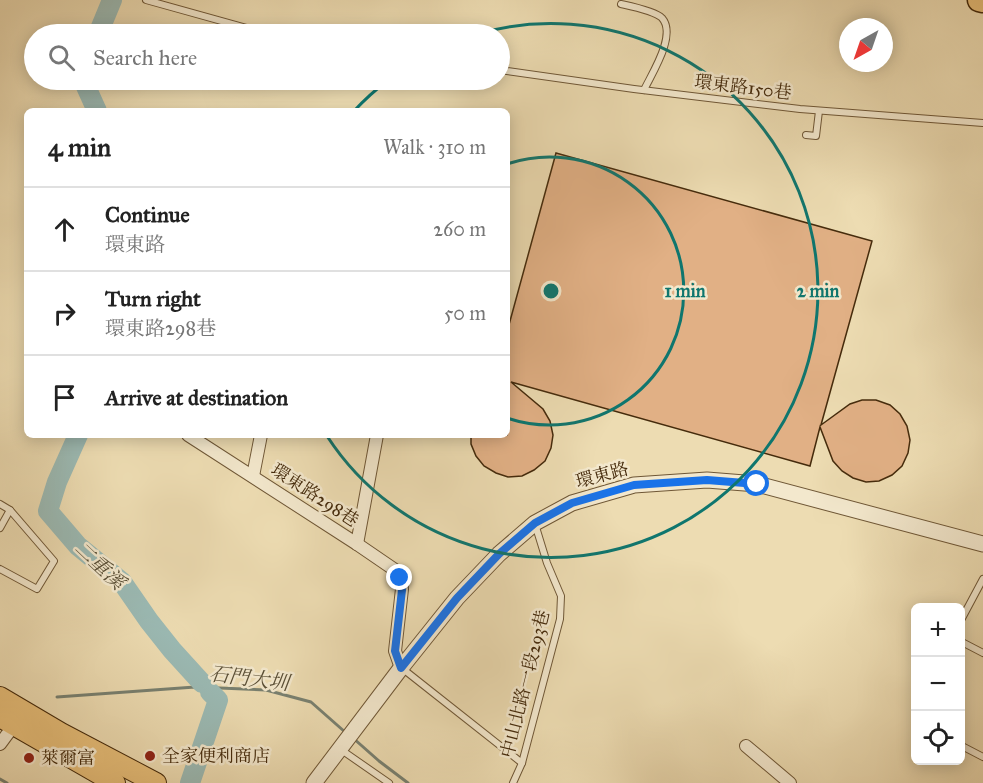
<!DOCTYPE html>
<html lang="en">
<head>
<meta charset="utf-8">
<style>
  body { margin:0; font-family:"IM FELL Great Primer","Noto Serif TC",serif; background:#f6f6f6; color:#222 }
  .controls { position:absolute; right:18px; bottom:18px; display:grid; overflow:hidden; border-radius:9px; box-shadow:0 3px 15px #0003 }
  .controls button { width:54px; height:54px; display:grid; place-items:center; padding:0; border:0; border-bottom:2px solid #e0e0e0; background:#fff; color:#222; font:30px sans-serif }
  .compass { position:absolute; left:839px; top:18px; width:54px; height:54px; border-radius:50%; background:#fff; box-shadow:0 3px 15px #0003; rotate:220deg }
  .stop { position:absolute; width:18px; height:18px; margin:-14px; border:4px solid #1a73e8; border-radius:50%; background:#fff }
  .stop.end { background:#1a73e8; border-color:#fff; box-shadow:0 2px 6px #0008 }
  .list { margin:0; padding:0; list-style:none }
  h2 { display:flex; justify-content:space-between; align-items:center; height:78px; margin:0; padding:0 24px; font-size:26px }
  h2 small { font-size:20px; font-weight:400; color:#767676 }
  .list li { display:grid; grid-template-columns:39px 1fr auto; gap:18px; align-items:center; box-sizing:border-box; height:84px; padding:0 24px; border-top:2px solid #e0e0e0 }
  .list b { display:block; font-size:22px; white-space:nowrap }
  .list p { margin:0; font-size:20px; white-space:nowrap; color:#767676 }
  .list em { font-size:20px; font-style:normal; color:#767676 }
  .icon { flex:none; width:33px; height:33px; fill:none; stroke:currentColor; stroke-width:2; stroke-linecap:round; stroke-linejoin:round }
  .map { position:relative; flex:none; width:983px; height:783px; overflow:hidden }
  .search { position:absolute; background:#fff; box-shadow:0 3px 15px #0003; left:24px; top:24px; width:486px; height:66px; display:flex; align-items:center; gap:15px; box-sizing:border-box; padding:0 21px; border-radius:33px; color:#767676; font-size:22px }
  .panel { position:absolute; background:#fff; box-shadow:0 3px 15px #0003; left:24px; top:108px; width:486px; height:330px; border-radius:9px }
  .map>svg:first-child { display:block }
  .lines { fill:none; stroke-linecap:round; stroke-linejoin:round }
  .stream { stroke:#798171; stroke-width:3 }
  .river { stroke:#9bbab4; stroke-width:20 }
  .building { fill:#e1b085; stroke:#452b0c; stroke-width:1.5 }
  .service-casing { stroke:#6f5736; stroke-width:8 }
  .minor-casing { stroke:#6f5736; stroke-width:14 }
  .tertiary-casing { stroke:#6f5736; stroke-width:17 }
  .primary-casing { stroke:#452b0c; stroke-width:22 }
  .motorway-casing { stroke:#452b0c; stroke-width:25 }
  .service { stroke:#f3e8cd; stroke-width:6 }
  .minor { stroke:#f3e8cd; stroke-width:12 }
  .tertiary { stroke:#f3e8cd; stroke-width:15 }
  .primary { stroke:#e6be79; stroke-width:20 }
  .motorway { stroke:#e6be79; stroke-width:22 }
  .route { stroke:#1a73e8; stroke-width:8 }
  .ring { fill:none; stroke:#0f766e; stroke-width:3 }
  .poi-dot { fill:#8f2418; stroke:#f3e8cd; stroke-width:2 }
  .labels { text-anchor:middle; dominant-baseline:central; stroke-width:5; stroke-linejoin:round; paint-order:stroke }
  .street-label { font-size:18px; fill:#452b0c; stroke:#f3e8cd }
  .poi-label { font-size:18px; fill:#452b0c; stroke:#f3e8cd; text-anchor:start }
  .water-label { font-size:20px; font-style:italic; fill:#5a4f36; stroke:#f3e8cd }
  .centre { fill:#0f766e; stroke:#f3e8cd; stroke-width:3 }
  .ring-label { font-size:18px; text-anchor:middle; font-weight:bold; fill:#0f766e; stroke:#f3e8cd; stroke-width:5; stroke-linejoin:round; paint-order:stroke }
</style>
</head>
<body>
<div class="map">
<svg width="983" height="783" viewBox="0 0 983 783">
  <rect width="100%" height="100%" fill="#eddcb2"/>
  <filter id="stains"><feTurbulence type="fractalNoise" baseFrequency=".00333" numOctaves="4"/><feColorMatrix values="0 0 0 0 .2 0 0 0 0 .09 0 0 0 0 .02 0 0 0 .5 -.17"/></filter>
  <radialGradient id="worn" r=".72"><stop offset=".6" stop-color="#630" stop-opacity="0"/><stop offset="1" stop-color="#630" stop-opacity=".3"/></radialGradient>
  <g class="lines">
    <g class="stream">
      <path d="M57,697L195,687L266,690L311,702L345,732"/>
      <path d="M353,738L379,761L408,783"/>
      <path d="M0,779L7,783"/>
    </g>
    <g class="river">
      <path d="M98,34L112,0"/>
      <path d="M83,80L97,111"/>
      <path d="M78,435L57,482L48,511L78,546L122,582L149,621L172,650L202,683"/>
      <path d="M190,783L218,700L210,692"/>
    </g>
  </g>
  <path class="building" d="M556,153L872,241L821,425L850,404L862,400H876L890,405L900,414L907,426L910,440L908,453L902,466L892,475L879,481L866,482L853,478L842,471L833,461L820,427L810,466L511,382L543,409L550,421L553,435L551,448L545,461L534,470L522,476L508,477L496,473L484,466L476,456L471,444V435H507V332Z"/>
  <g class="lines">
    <defs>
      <g id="service">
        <path d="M146,0L268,34"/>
        <path d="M621,4C630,6 655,11 662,18C677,35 652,73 644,90"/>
        <path d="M500,70L634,89L800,109L983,123"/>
        <path d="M806,135L816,136L819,111"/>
        <path d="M0,504L10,510L54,561L37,589L0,569"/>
        <path d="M0,528L10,510"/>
        <path d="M960,622L983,579"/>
        <path d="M960,641L983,653"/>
        <path d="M403,669L522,763"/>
        <path d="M960,745L983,757"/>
        <path d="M340,749L389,783"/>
        <path d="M513,783L522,763L560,619L561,596L547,563L535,524"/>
      </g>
      <g id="minor">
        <path d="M188,435L357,544L395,570L401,577L402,589L395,651L401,668"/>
        <path d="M253,476L261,435"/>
        <path d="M357,544L377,435"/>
        <path d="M0,744L14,725"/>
        <path d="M746,746L790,783"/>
      </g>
      <path id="tertiary" d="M314,783L401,668L457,598L499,554L535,523L572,503L634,485L707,480L757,484L983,544"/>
      <g id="primary">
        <path d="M0,697L61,733L156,783"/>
        <path d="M0,717L115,783"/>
      </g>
      <path id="motorway" d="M979,0L983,1"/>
    </defs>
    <use href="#service" class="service-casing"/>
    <use href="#minor" class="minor-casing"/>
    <use href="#tertiary" class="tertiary-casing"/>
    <use href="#primary" class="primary-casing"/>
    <use href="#motorway" class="motorway-casing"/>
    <use href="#service" class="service"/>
    <use href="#minor" class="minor"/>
    <use href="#tertiary" class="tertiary"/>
    <use href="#primary" class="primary"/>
    <use href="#motorway" class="motorway"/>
  </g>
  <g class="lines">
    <path class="route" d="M400,578L402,590L395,651L401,668L457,598L499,554L535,523L572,503L634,485L707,480L757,484"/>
  </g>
  <g class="ring">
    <path d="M507 164A134 134 0 1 1 507 418"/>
    <path d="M354 111A267 267 0 0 1 387 81M477 34A267 267 0 1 1 327 436"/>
  </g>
  <g class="poi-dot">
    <circle cx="150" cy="756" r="6"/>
    <circle cx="29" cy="758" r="6"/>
  </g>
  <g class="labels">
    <g class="street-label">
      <text transform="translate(743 87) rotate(7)">環東路150巷</text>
      <text transform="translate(602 475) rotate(-15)">環東路</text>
      <text transform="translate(315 495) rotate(33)">環東路298巷</text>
      <text transform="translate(525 684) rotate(-76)">中山北路一段293巷</text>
    </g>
    <g class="poi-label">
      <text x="162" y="756">全家便利商店</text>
      <text x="41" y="758">萊爾富</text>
    </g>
    <g class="water-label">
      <text transform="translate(100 565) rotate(43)">二重溪</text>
      <text transform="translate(249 678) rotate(7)">石門大圳</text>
    </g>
  </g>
  <circle cx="551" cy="291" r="9" class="centre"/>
  <g class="ring-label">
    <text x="685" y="297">1 min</text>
    <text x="818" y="297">2 min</text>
  </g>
  <rect width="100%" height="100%" filter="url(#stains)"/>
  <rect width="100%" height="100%" fill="url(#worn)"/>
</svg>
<div class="controls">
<button>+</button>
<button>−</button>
<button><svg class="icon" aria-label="locate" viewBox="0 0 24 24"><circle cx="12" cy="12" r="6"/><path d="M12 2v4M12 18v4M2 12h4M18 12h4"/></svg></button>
</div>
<svg class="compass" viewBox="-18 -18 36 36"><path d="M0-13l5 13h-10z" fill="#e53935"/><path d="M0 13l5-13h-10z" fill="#767676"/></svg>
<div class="stop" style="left:757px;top:484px"></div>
<div class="stop end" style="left:400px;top:578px"></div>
<div class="search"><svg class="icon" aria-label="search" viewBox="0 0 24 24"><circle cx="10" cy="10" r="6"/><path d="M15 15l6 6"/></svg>Search here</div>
<section class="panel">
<h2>4 min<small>Walk · 310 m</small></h2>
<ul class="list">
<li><svg class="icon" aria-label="ahead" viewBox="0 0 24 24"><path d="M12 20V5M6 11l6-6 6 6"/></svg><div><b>Continue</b><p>環東路</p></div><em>260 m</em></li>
<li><svg class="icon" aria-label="right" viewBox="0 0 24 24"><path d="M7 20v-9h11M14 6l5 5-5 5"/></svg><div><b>Turn right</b><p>環東路298巷</p></div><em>50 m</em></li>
<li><svg class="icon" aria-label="arrive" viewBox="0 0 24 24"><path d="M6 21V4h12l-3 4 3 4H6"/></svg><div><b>Arrive at destination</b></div></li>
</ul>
</section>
</div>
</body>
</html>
